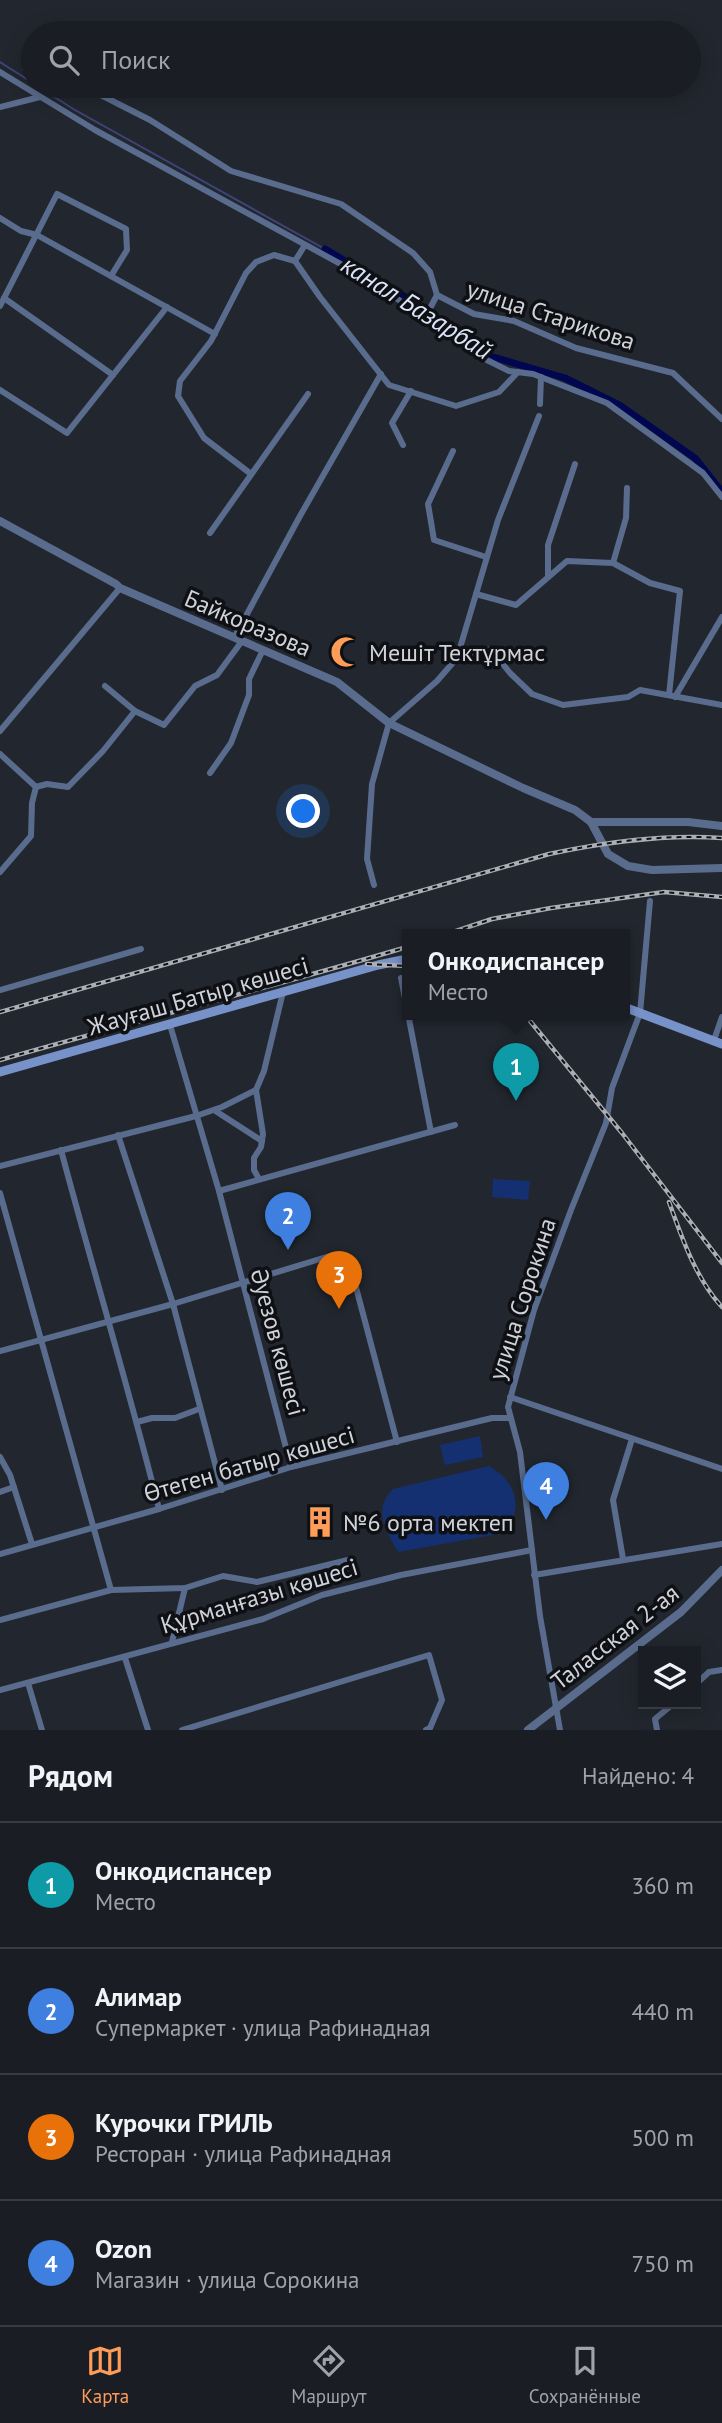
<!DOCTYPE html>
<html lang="ru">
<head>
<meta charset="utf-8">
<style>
  body { margin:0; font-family:"PT Sans",sans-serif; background:#272a30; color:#f1f3f6 }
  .controls { position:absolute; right:21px; bottom:21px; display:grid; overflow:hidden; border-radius:0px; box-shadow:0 4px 18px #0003 }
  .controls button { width:63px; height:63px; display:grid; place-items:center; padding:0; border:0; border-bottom:2px solid #383b41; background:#1a1d23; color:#f1f3f6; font:35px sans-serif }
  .you { position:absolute; left:304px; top:812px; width:24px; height:24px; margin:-18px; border:5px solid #fff; border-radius:50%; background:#1a73e8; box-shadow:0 0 0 10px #1a73e833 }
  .badge { display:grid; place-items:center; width:46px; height:46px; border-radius:50%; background:#fe9c58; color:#fff; font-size:23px; font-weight:700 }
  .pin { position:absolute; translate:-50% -58px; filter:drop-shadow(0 2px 4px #0008) }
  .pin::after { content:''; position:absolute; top:37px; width:24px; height:21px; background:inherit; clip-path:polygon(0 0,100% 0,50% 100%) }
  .popup { position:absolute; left:402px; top:929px; width:228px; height:91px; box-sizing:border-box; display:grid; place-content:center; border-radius:0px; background:#1a1d23; filter:drop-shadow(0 2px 5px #0005); font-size:23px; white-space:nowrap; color:#9fa2a6 }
  .popup b { font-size:26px; color:#f1f3f6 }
  .popup::after { content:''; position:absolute; left:50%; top:100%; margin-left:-14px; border:14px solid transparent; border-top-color:#1a1d23 }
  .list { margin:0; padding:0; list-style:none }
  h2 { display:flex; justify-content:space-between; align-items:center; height:91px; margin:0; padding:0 28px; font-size:30px }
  h2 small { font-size:23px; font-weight:400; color:#9fa2a6 }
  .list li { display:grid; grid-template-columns:46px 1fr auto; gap:21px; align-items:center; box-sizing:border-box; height:126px; padding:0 28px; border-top:2px solid #383b41 }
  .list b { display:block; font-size:26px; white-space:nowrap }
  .list p { margin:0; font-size:23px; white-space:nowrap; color:#9fa2a6 }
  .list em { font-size:23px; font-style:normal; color:#9fa2a6 }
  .icon { flex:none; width:38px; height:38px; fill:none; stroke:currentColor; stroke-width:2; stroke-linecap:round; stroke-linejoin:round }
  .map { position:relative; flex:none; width:722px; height:1730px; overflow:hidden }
  .search { position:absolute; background:#1a1d23; box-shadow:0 4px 18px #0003; left:21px; right:21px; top:21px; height:77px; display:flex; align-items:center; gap:18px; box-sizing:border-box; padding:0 24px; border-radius:38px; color:#9fa2a6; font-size:26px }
  .sheet { height:595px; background:#1a1d23 }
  nav { display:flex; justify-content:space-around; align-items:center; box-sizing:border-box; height:98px; border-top:2px solid #383b41; background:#1a1d23; font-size:19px; color:#9fa2a6 }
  nav a { display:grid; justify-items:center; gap:4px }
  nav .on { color:#fe9c58 }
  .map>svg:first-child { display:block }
  .green { fill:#143070 }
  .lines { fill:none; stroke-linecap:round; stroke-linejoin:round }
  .stream { stroke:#3e4479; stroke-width:2 }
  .canal { stroke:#000750; stroke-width:7 }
  .minor { stroke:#5a6c8d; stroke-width:6 }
  .tertiary { stroke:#5a6c8d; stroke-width:8 }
  .secondary { stroke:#7792c8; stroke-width:9 }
  .rail-casing { stroke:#abafb5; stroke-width:4.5 }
  .rail { stroke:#0e1014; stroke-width:2; stroke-dasharray:5; stroke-linecap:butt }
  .labels { text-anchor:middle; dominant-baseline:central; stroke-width:7; stroke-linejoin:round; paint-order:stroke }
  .street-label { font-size:24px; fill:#cfd2d8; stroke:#0e1014 }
  .poi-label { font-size:24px; fill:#cfd2d8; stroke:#0e1014; text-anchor:start }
  .water-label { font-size:26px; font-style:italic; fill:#dae5fa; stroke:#0e1014 }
</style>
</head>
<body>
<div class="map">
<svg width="722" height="1730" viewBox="0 0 722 1730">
  <rect width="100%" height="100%" fill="#22272f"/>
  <g class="green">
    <path d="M493,1179L530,1181L528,1200L492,1197Z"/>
    <path d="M480,1436L483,1457L445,1465L440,1445Z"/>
    <path d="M489,1466C516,1481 525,1509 504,1533L398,1552C386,1531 372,1510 393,1489Z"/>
  </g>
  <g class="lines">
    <g class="stream">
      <path d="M0,62L33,83"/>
      <path d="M37,86L75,110L325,249"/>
    </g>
    <path class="canal" d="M325,249L414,302L490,356L565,378L621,406L695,458L722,492"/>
    <g class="minor">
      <path d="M25,68L33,70"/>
      <path d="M0,72L95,130L370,280L483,358L509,371L533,374L607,403L703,473L722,497"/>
      <path d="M83,86L150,120L231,171L341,204L413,253L430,272L437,295L474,314L514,321L576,348L673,373L722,419"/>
      <path d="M0,107L40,97"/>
      <path d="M0,218L21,231L37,235L215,334"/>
      <path d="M305,245L295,261L320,297L389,385L456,406L499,392L518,372"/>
      <path d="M4,298L113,375"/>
      <path d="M0,306L57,194L126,229L127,250L111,276"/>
      <path d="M425,318L437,295"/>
      <path d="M0,390L67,433L167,307"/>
      <path d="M540,404L541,377"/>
      <path d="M403,445L392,423L411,391"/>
      <path d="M453,451L428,504L434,540L486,557"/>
      <path d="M251,474L204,438L178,396L180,381L211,341L246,273L256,262L274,255L295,261"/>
      <path d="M210,533L308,394"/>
      <path d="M613,563L626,518L627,488"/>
      <path d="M548,577V545L575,464"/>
      <path d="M476,594L516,605L567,561L613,563L650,583L680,591L669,695"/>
      <path d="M234,638L300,516L381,374"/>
      <path d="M457,658L491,649L510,673L532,694L563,705L628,697L640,690L722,705"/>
      <path d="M105,686L135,711"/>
      <path d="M675,697L722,617"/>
      <path d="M0,731L120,588"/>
      <path d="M0,754L36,787"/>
      <path d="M210,773L231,743L249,695V679L263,650"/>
      <path d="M0,872L31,836L32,803L36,787L47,784L68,787L103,751L135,711L164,725L195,686L217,675L242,641"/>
      <path d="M374,885L367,859L372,784L389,723L437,681L457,658L498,520L539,416"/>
      <path d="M401,978L431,1132"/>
      <path d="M0,990L141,949"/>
      <path d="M170,1025L219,1191L291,1467"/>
      <path d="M714,1040L722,1017"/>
      <path d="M214,1110L262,1141"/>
      <path d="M118,1135L173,1304L222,1490"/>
      <path d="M61,1150C93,1270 129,1389 159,1509"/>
      <path d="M0,1166L196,1116L222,1107L256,1090"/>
      <path d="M259,1179L254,1170V1158L261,1147L263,1134L256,1090L264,1071L283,992"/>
      <path d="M219,1191L455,1125"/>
      <path d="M0,1193L111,1590"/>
      <path d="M0,1351L173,1304L333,1255L349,1261L397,1442"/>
      <path d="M510,1397L722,1469"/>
      <path d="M137,1422L152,1418H175L199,1409"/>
      <path d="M0,1457L10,1475L32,1544"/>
      <path d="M0,1492L14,1487"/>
      <path d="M0,1554L159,1509L291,1467L492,1418H509"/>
      <path d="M623,1559L613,1500L632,1439"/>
      <path d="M534,1575L722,1544"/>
      <path d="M0,1620L111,1590L185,1588L223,1576L257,1582L348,1560"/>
      <path d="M172,1642L185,1588"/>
      <path d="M125,1658L148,1730"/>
      <path d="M28,1683L42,1730"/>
      <path d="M696,1684L709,1672L722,1670"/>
      <path d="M0,1690L263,1619L322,1595L401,1575L532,1550"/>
      <path d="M182,1730L429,1655L442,1700L430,1728L426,1730"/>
      <path d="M560,1730L540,1616L520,1452L508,1407L534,1310L571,1210L606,1123L612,1088L640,1013L650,901"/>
      <path d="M657,1730L655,1719L673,1704"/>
    </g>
    <g class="tertiary">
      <path d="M0,521L116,584L120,588L337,682L389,723L523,788L575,810L591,822L608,854L628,866L652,870L722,868"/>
      <path d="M591,822H688L722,826"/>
      <path d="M528,1730L681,1612L722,1570"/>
    </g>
    <g class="secondary">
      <path d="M624,1007L722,1044"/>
      <path d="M0,1072L378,965L407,959"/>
    </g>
    <defs>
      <g id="rail">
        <path d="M444,935L492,919L551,908L664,892L722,897"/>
        <path d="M367,964L407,966"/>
        <path d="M0,1012L549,854C606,842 663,834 722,838"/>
        <path d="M522,1015L530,1021L622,1133L722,1263"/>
        <path d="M0,1060C136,1021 272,987 407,947"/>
        <path d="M669,1202C682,1238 696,1279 722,1307"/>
      </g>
    </defs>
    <use href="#rail" class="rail-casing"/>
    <use href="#rail" class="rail"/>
  </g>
  <defs>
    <symbol id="mosque-bare" viewBox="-9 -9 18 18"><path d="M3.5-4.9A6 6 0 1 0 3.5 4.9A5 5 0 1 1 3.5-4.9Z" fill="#fe9c58" stroke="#0e1014" stroke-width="2.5" paint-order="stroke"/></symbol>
    <symbol id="building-bare" viewBox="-9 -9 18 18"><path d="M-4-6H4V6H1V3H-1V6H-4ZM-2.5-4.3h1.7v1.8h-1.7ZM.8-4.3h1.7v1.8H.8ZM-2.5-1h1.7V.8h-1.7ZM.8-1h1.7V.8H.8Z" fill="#fe9c58" stroke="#0e1014" stroke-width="2.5" paint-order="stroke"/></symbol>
  </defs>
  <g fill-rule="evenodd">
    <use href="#mosque-bare" x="324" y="630" width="44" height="44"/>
    <use href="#building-bare" x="298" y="1500" width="44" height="44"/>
  </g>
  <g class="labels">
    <g class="street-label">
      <text transform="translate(551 315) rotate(18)">улица Старикова</text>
      <text transform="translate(248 623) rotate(23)">Байкоразова</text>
      <text transform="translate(198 996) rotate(-16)">Жауғаш Батыр көшесі</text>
      <text transform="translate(522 1299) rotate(-72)">улица Сорокина</text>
      <text transform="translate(278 1342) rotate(75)">Әуезов көшесі</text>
      <text transform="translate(249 1464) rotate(-16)">Өтеген батыр көшесі</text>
      <text transform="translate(259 1596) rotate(-17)">Құрманғазы көшесі</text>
      <text transform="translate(615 1637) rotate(-38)">Таласская 2-ая</text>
    </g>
    <g class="poi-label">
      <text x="369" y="652">Мешіт Тектұрмас</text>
      <text x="343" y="1522">№6 орта мектеп</text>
    </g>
    <g class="water-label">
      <text transform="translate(417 307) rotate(32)">канал Базарбай</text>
    </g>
  </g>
</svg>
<div class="controls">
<button><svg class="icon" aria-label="layers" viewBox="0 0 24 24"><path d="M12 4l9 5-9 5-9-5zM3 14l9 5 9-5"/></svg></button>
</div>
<div class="you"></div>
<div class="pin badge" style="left:516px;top:1101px;background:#0f9aa8">1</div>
<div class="popup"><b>Онкодиспансер</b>Место</div>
<div class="pin badge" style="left:288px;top:1250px;background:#3f7fe0">2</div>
<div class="pin badge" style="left:339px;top:1309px;background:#e8710a">3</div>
<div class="pin badge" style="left:546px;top:1520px;background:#3f7fe0">4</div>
<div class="search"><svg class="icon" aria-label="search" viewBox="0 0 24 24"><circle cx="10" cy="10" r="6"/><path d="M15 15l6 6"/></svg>Поиск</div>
</div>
<section class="sheet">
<h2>Рядом<small>Найдено: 4</small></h2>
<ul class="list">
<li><span class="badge" style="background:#0f9aa8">1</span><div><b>Онкодиспансер</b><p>Место</p></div><em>360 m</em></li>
<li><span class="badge" style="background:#3f7fe0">2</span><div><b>Алимар</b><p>Супермаркет · улица Рафинадная</p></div><em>440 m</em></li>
<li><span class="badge" style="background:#e8710a">3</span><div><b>Курочки ГРИЛЬ</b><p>Ресторан · улица Рафинадная</p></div><em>500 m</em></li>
<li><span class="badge" style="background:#3f7fe0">4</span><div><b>Ozon</b><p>Магазин · улица Сорокина</p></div><em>750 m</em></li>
</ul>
</section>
<nav>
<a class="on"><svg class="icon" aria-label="map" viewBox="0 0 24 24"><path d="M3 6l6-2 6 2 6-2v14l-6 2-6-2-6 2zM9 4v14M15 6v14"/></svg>Карта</a>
<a><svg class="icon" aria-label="directions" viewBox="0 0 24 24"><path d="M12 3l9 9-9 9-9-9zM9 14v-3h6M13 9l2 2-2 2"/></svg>Маршрут</a>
<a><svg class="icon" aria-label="saved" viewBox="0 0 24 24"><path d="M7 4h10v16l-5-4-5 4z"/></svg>Сохранённые</a>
</nav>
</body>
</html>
